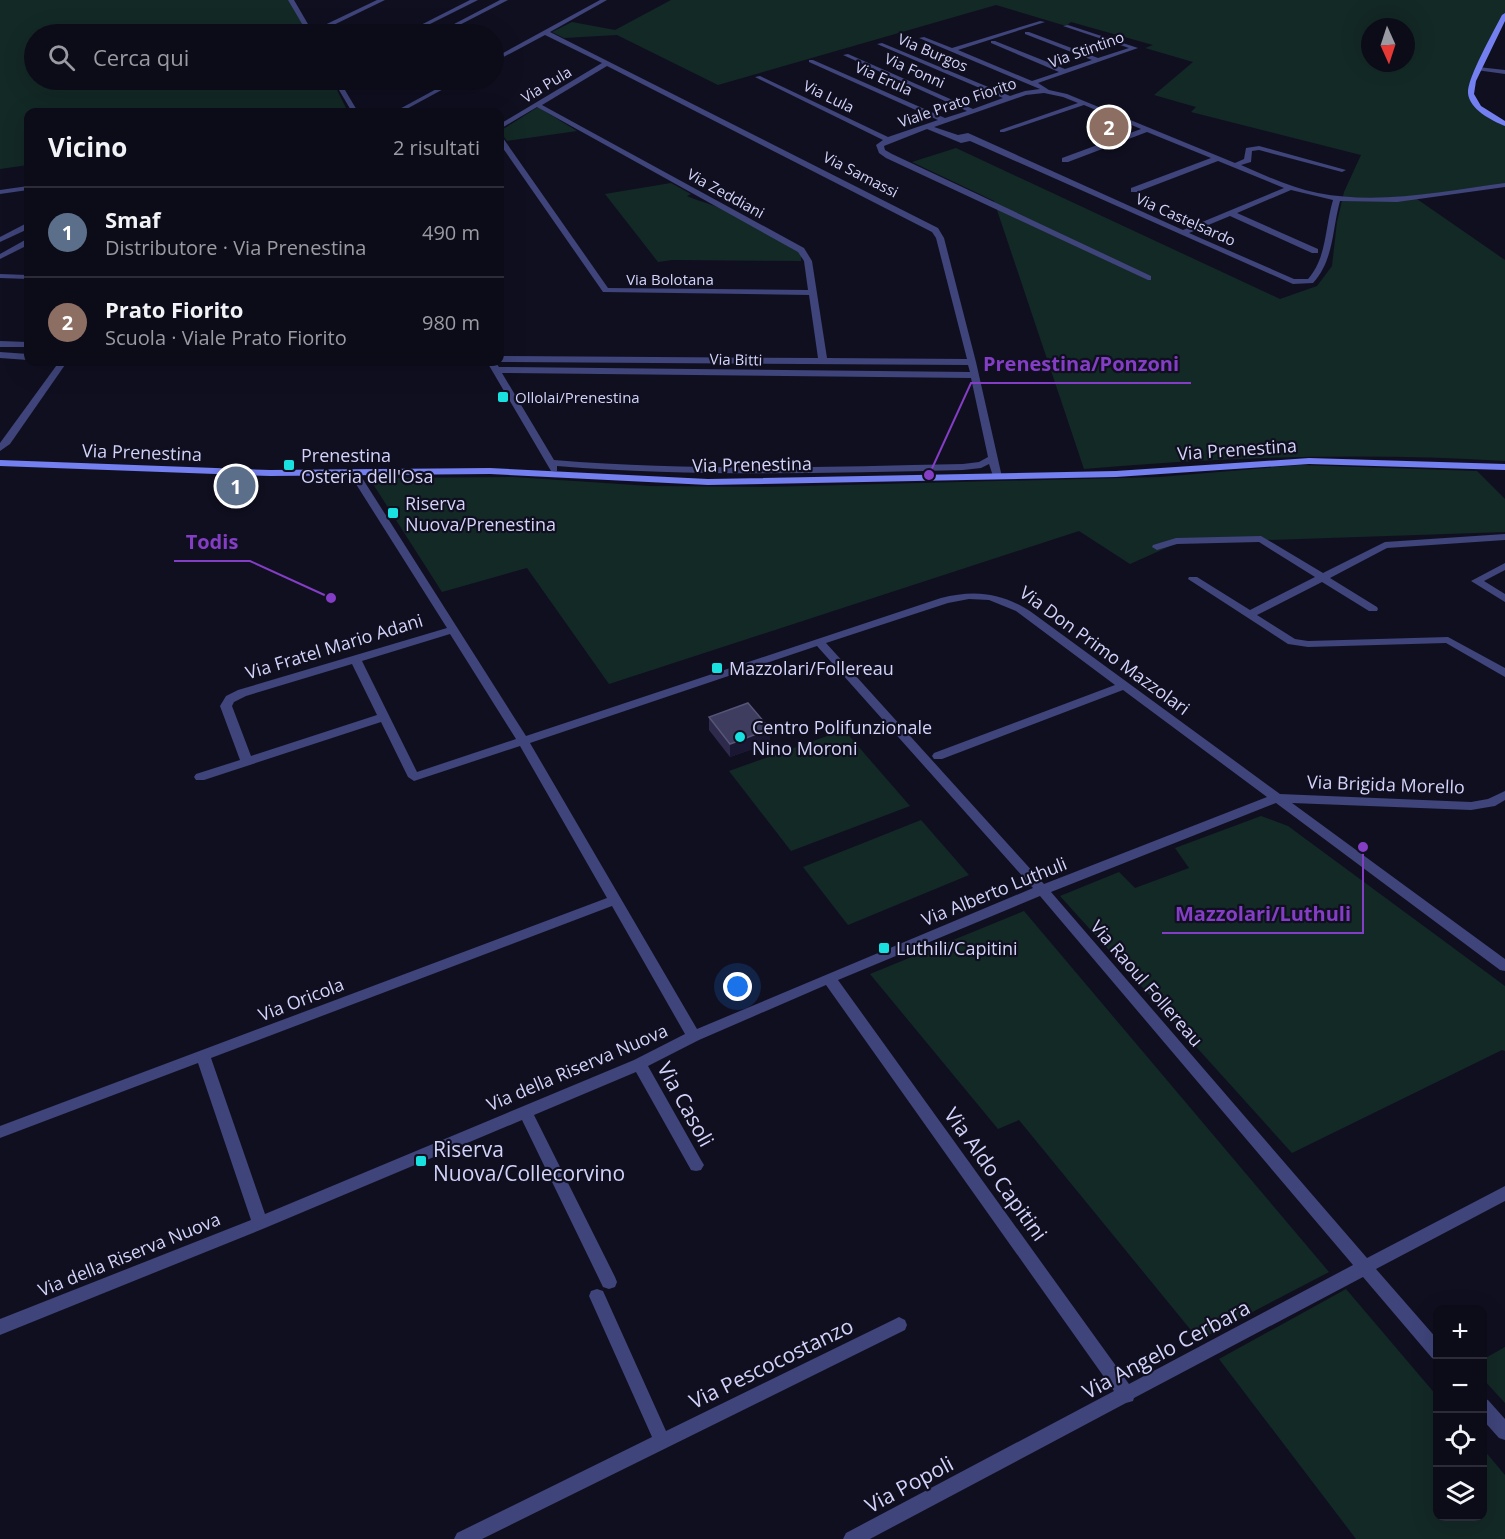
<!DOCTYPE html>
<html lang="it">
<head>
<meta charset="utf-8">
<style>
  body { margin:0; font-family:"Open Sans",sans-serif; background:#151421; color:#f1f3f6 }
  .controls { position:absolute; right:18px; bottom:18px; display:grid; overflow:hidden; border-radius:12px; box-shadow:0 6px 24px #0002 }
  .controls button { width:54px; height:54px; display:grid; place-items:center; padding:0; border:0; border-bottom:2px solid #2c2b37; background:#0c0b18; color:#f1f3f6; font:30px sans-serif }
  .compass { position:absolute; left:1361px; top:18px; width:54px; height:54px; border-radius:50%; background:#0c0b18; box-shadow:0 6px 24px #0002; rotate:177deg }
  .you { position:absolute; left:738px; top:987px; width:21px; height:21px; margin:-15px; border:4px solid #fff; border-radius:50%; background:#1a73e8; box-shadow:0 0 0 9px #1a73e833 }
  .badge { display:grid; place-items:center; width:39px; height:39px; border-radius:50%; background:#0b8043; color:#fff; font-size:20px; font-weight:700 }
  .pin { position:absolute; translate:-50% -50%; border:3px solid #fff; box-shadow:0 2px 6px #0006 }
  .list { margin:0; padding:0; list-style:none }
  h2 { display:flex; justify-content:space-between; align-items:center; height:78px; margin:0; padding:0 24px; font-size:26px }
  h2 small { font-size:20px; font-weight:400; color:#9a9ba2 }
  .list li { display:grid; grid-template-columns:39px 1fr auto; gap:18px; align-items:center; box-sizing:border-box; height:90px; padding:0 24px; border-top:2px solid #2c2b37 }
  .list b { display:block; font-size:22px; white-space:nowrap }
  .list p { margin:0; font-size:20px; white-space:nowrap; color:#9a9ba2 }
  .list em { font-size:20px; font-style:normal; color:#9a9ba2 }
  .icon { flex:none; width:33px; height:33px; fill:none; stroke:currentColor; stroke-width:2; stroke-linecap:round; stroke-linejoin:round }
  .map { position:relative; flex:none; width:1505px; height:1539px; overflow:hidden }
  .search { position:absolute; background:#0c0b18; box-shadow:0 6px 24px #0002; left:24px; top:24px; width:480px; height:66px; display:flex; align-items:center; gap:15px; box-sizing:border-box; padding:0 21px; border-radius:33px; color:#9a9ba2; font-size:22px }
  .panel { position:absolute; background:#0c0b18; box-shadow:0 6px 24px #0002; left:24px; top:108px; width:480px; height:258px; border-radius:12px }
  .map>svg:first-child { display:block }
  .green { fill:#132926; fill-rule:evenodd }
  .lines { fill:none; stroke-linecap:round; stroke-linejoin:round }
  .street { fill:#3f447a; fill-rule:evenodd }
  .secondary { fill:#747ff0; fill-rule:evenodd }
  .wall { fill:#2d2a4c }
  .shaded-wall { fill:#1a1733 }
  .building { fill:#3e3c5f; stroke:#565477; stroke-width:1.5 }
  .poi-dot { fill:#18e1df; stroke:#100f20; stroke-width:2 }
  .labels { text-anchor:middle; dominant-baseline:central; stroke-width:4.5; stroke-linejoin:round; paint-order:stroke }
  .far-street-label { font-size:15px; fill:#d3d3fa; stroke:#100f20 }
  .far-poi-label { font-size:15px; fill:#d3d3fa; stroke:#100f20; text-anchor:start }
  .street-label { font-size:18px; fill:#d3d3fa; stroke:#100f20 }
  .poi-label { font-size:18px; fill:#d3d3fa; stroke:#100f20; text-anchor:start }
  .near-street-label { font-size:21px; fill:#d3d3fa; stroke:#100f20 }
  .near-poi-label { font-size:21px; fill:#d3d3fa; stroke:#100f20; text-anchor:start }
  .leader { fill:none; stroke:#843dc5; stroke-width:2 }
  .callout-dot { fill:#843dc5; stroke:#100f20; stroke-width:2 }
  .callout-label { font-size:20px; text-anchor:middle; font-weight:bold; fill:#843dc5; stroke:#100f20; stroke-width:4.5; stroke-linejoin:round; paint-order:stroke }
</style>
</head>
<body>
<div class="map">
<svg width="1505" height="1539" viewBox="0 0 1505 1539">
  <rect width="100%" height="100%" fill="#100f20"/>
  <g class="green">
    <path d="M0,0H292L311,34H34V80H332L348,112H28V165L0,169Z"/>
    <path d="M671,0H1505V15L1472,86L1476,105L1505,124V185L1414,197L1505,260V461C1364,452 1224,457 1084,469L994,201L912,162L956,148L1280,299L1317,286L1332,266L1337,222L1344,192L1361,155L1191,112L1196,107L1154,95L1193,62L1145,48L1153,45L1071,22L1066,26L996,5L718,85L617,35L564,38L552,32L572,22L615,30ZM1370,27H1406V63H1370Z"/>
    <path d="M538,107L577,131L507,141L500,131Z"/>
    <path d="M671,183L691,194L687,196C695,200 708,203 717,207C746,220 773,238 801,253V261L672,260L658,262L605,194Z"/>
    <path d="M1300,465L1477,471L1505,499V532L1177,543L1130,564L1079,531L609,684L527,568L442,592L373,484L382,478L513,477L650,486L767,487L1160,477Z"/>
    <path d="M844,730L910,806L791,851L729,771Z"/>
    <path d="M1261,816L1288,826L1505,986V1051L1502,1050L1292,1153L1060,896L1119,872L1135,888L1189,868L1175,848Z"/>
    <path d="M921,820L969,875L848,925L803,867Z"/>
    <path d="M1024,911L1329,1272L1199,1340L1019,1120L998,1129L870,974Z"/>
    <path d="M1346,1289L1437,1396L1438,1516H1482L1483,1449L1505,1475V1539H1356L1219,1359Z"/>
    <path d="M1505,1347V1403L1483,1379L1482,1360Z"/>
  </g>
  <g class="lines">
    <g class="street">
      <path d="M288,0H294L312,31L377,0H385L315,34H308Z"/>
      <path d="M470,0H478L410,34H403Z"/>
      <path d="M500,0H508L442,34H435Z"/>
      <path d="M600,0H607L550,32L938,228L944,238L976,362L1002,477L1000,479H994L989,464L981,468L963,470C828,473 693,477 557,466V471H551L487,362H495L499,367L970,372L968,365L499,362L500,356L818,358L809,295L603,292L500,144V138H503L608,288L808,290L804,261L798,252L537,107L500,129V124L602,63L545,35L496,61L494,62V58ZM607,66L932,232L936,238L967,359L827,358L812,261L804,248L542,105ZM502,373L971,378L988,457L979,462L963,464C826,467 690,471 554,460Z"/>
      <path d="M1040,21L1045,22L958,50L1032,81L1059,72L991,43V41H995L1065,69L1092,60L1025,34V32H1029L1098,58L1129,48L1063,26L1068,25L1138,48L1038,83L1049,90L1067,94L1235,163L1244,159L1246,148L1259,146L1346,170L1342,172L1259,150L1252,151L1251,162L1241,165C1266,176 1292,188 1318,193C1380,205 1444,191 1505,183V187L1397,202L1340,201C1332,230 1334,260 1313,283L1293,284L970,141L961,143L927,129L884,146L885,150L892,154L1151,276V280H1148L886,158L879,153L876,145L883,140L755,77L760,76L888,137L938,120L809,62V60H813L945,118L967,111L843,55L848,54L973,109L1003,98L877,44L882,43L1010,96L1025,91L1040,89L919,38L924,37L952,48ZM1044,93L1063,97L1078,103L1000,130V132H1004L1084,105L1141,129L1062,158V162H1068L1147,132L1211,158L1131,188V192H1137L1218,161L1284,188L1183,230L968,133L958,135L934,127L1026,95ZM1291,190L1333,200C1325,226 1327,258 1308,279H1294L1189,233L1230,216L1312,253H1318V249L1237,213Z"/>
      <path d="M1478,67L1505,70V74L1476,70V68Z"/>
      <path d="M333,80H339L358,112H352Z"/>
      <path d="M453,80H460L401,112H394Z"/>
      <path d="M28,186V190L0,194V190Z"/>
      <path d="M25,224H28V229L0,242V237Z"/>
      <path d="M25,240H28V245L0,259V254Z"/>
      <path d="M0,274L28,275V279L0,278Z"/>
      <path d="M0,341L28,342V347H0Z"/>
      <path d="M0,352L28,354V360L0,358Z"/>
      <path d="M59,362H67L10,444L0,451V443Z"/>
      <path d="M354,470L359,473L526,736L941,598C976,589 1004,593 1034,614L1280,794L1471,802L1488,799L1505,791V800L1495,806L1471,810L1292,803L1505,959V971L1500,970L1276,803L1051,892L1367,1258L1505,1186V1201L1376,1269L1438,1340V1361L1432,1358L1363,1277L1134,1398L1133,1401L1126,1403L870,1539H843L846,1533L1114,1391L826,985L699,1040L648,1066L701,1160L704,1165L701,1170L696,1171L691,1170L636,1072L534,1115L615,1277L617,1282L615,1287L609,1289L603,1287L522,1120L265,1228L0,1335V1319L251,1220L198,1063L0,1138V1126L607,898L520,746L414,781L408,777L381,722L204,780H196L194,777L196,774L240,760L220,706L226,696L238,690L447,628L349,473ZM969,599L989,600L1016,611L1115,685L934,753L932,756L934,759H942L1123,690L1267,797L1044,884L826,643L948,603ZM450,634L516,739L417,772L362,661ZM817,646L1033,888L697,1029L530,743ZM352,664L377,715L251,756L232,706L234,702L246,696ZM1040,896L1353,1265L1129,1384L838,980ZM612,906L685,1034L634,1060L265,1214L211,1058Z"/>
      <path d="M1505,534V540L1387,548L1330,578L1377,607L1378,609L1377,611H1369L1322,582L1257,615L1295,639L1308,641L1448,637L1505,668V677L1446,643L1308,647L1288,644L1188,579L1189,577H1197L1250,610L1315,577L1259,542L1177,544L1157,550L1152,547L1153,545L1176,538L1261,536L1323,573L1385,542Z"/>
      <path d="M1505,563V570L1484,581L1505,594V602L1471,581Z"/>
      <path d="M597,1289L603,1291L666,1431L893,1320L899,1317L905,1320L907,1325L905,1330L482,1539H454L457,1533L652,1437L589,1296L591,1291Z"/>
      <path d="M1482,1398L1488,1400L1505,1419V1440L1499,1438L1482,1419Z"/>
    </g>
    <g class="secondary">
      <path d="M1505,13V21L1476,81L1474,94L1481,106L1505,121V126C1492,121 1469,109 1468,93C1467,78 1494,31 1502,15Z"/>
      <path d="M1309,458L1505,464V470L1309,464L1116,477L708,485L490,474L270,476L0,466V460L270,470L490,468L708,479L1116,471Z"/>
    </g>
  </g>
  <path class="wall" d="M709,717L770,743L730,757L709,730Z"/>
  <path class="shaded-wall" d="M770,729V743L730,757V744Z"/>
  <path class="building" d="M748,703L770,729L730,744L709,717Z"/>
  <g class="poi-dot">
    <rect x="497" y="391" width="12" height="12" rx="3"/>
    <rect x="283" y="459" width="12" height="12" rx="3"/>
    <rect x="387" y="507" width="12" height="12" rx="3"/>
    <rect x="711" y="662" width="12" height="12" rx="3"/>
    <circle cx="740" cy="737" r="6"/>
    <rect x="878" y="942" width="12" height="12" rx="3"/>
    <rect x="415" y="1155" width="12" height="12" rx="3"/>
  </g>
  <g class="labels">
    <g class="far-street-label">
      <text transform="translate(1086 49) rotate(-20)">Via Stintino</text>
      <text transform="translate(933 52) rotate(23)">Via Burgos</text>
      <text transform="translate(915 70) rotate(24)">Via Fonni</text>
      <text transform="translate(884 78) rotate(24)">Via Erula</text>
      <text transform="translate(546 84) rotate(-31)">Via Pula</text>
      <text transform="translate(829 96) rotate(26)">Via Lula</text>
      <text transform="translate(957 102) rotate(-19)">Viale Prato Fiorito</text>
      <text transform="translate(861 174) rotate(27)">Via Samassi</text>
      <text transform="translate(726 193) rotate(29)">Via Zeddiani</text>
      <text transform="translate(1186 219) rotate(24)">Via Castelsardo</text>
      <text x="670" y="279">Via Bolotana</text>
      <text transform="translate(736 359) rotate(1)">Via Bitti</text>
    </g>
    <g class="far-poi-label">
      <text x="515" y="397">Ollolai/Prenestina</text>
    </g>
    <g class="street-label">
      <text transform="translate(1237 449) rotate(-4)">Via Prenestina</text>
      <text transform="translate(142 452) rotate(2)">Via Prenestina</text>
      <text transform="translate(752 464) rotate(-1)">Via Prenestina</text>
      <text transform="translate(334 646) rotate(-17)">Via Fratel Mario Adani</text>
      <text transform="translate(1105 650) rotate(36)">Via Don Primo Mazzolari</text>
      <text transform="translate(1386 784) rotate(2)">Via Brigida Morello</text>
      <text transform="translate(994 891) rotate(-22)">Via Alberto Luthuli</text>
      <text transform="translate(1147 983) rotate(49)">Via Raoul Follereau</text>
      <text transform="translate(301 999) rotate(-21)">Via Oricola</text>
      <text transform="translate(577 1067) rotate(-23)">Via della Riserva Nuova</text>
      <text transform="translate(129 1254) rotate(-22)">Via della Riserva Nuova</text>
    </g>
    <g class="poi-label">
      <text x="301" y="455">Prenestina<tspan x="301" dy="21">Osteria dell'Osa</tspan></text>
      <text x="405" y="503">Riserva<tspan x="405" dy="21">Nuova/Prenestina</tspan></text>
      <text x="729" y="668">Mazzolari/Follereau</text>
      <text x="752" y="727">Centro Polifunzionale<tspan x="752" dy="21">Nino Moroni</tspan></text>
      <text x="896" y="948">Luthili/Capitini</text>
    </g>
    <g class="near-street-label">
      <text transform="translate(686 1104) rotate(61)">Via Casoli</text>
      <text transform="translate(996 1174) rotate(54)">Via Aldo Capitini</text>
      <text transform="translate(1166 1349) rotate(-28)">Via Angelo Cerbara</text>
      <text transform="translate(771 1363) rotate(-26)">Via Pescocostanzo</text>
      <text transform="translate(909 1484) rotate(-28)">Via Popoli</text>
    </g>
    <g class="near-poi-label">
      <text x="433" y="1149">Riserva<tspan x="433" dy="24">Nuova/Collecorvino</tspan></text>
    </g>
  </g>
  <path class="leader" d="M929 475L971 383H1191M331 598L250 561H174M1363 847L1363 933H1162"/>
  <g class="callout-dot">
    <circle cx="929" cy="475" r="6"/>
    <circle cx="331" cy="598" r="6"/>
    <circle cx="1363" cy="847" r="6"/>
  </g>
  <g class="callout-label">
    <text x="1081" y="371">Prenestina/Ponzoni</text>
    <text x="212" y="549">Todis</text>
    <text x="1263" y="921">Mazzolari/Luthuli</text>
  </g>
</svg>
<div class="controls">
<button>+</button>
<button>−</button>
<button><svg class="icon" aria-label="locate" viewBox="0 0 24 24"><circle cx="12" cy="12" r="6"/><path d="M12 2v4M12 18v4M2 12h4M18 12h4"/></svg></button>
<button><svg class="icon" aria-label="layers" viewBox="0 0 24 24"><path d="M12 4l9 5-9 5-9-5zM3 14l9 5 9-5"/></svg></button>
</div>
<svg class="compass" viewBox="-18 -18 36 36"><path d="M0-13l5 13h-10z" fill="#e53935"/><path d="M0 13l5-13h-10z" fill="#9a9ba2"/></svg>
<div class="you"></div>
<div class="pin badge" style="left:236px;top:486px;background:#5c6f8a">1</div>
<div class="pin badge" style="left:1109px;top:127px;background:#8d6e63">2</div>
<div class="search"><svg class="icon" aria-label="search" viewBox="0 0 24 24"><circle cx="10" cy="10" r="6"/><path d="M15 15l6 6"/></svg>Cerca qui</div>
<section class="panel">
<h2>Vicino<small>2 risultati</small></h2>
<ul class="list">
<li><span class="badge" style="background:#5c6f8a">1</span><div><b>Smaf</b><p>Distributore · Via Prenestina</p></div><em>490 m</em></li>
<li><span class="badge" style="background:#8d6e63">2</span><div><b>Prato Fiorito</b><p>Scuola · Viale Prato Fiorito</p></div><em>980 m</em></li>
</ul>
</section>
</div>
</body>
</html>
